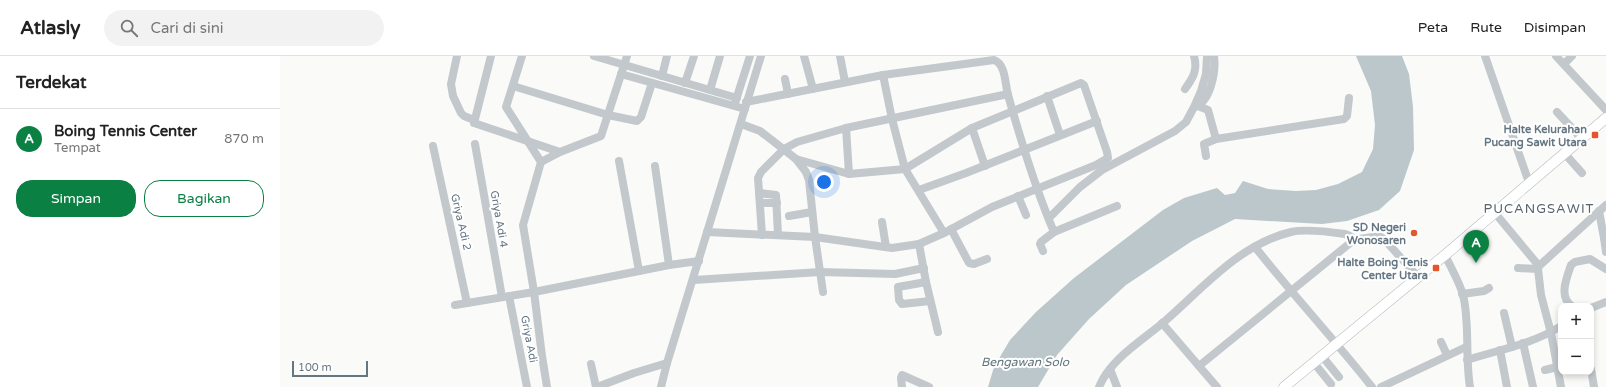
<!DOCTYPE html>
<html lang="id">
<head>
<meta charset="utf-8">
<style>
  body { margin:0; font-family:"Varela Round",sans-serif; background:#f2f2f2; color:#222 }
  .controls { position:absolute; right:12px; bottom:12px; display:grid; overflow:hidden; border-radius:8px; box-shadow:0 2px 6px #0003 }
  .controls button { width:36px; height:36px; display:grid; place-items:center; padding:0; border:0; border-bottom:1px solid #e0e0e0; background:#fff; color:#222; font:20px sans-serif }
  .scale { position:absolute; left:12px; bottom:10px; width:76px; box-sizing:border-box; padding-left:4px; border:2px solid #657683; border-top:0; font-size:11px; line-height:14px; white-space:nowrap; color:#657683; -webkit-text-stroke:3px #fff; paint-order:stroke }
  .you { position:absolute; left:544px; top:126px; width:14px; height:14px; margin:-10px; border:3px solid #fff; border-radius:50%; background:#1a73e8; box-shadow:0 0 0 6px #1a73e833 }
  .badge { display:grid; place-items:center; width:26px; height:26px; border-radius:50%; background:#0b8043; color:#fff; font-size:13px; font-weight:700 }
  .pin { position:absolute; translate:-50% -33px; filter:drop-shadow(0 1px 2px #0008) }
  .pin::after { content:''; position:absolute; top:21px; width:14px; height:12px; background:inherit; clip-path:polygon(0 0,100% 0,50% 100%) }
  .list { margin:0; padding:0; list-style:none }
  h2 { display:flex; justify-content:space-between; align-items:center; height:52px; margin:0; padding:0 16px; font-size:17px }
  h2 small { font-size:13px; font-weight:400; color:#767676 }
  .list li { display:grid; grid-template-columns:26px 1fr auto; gap:12px; align-items:center; box-sizing:border-box; height:60px; padding:0 16px; border-top:1px solid #e0e0e0 }
  .list b { display:block; font-size:15px; white-space:nowrap }
  .list p { margin:0; font-size:13px; white-space:nowrap; color:#767676 }
  .list em { font-size:13px; font-style:normal; color:#767676 }
  .actions { display:flex; gap:8px; padding:12px 16px }
  .actions a { flex:1; padding:9px 0; border:1px solid #0b8043; border-radius:16px; text-align:center; font-size:14px; color:#0b8043 }
  .actions .main { background:#0b8043; color:#fff }
  .icon { flex:none; width:22px; height:22px; fill:none; stroke:currentColor; stroke-width:2; stroke-linecap:round; stroke-linejoin:round }
  .map { position:relative; flex:none; width:1326px; height:331px; overflow:hidden }
  header { display:flex; align-items:center; gap:24px; box-sizing:border-box; height:56px; padding:0 20px; background:#fff; border-bottom:1px solid #e0e0e0 }
  header strong { font-size:19px }
  nav { display:flex; gap:22px; margin-inline-start:auto; font-size:14px }
  .search { width:280px; height:36px; background:#f2f2f2; display:flex; align-items:center; gap:10px; box-sizing:border-box; padding:0 14px; border-radius:22px; color:#767676; font-size:15px }
  main { display:flex }
  aside { flex:1; background:#fff }
  .map>svg:first-child { display:block }
  .water { fill:#bbc7cb }
  .lines { fill:none; stroke-linecap:round; stroke-linejoin:round }
  .major-casing { stroke:#b5babe; stroke-width:11 }
  .minor { stroke:#c3c8cc; stroke-width:8 }
  .major { stroke:#fff; stroke-width:10 }
  .poi-dot { fill:#e4572e; stroke:#fff; stroke-width:1.5 }
  .labels { text-anchor:middle; dominant-baseline:central; stroke-width:4; stroke-linejoin:round; paint-order:stroke }
  .poi-label { font-size:11px; font-weight:bold; fill:#657683; stroke:#fff; text-anchor:end }
  .street-label { font-size:11px; fill:#657683; stroke:#fff }
  .water-label { font-size:12px; font-style:italic; fill:#60757c; stroke:#fff }
  .quarter-label { font-size:13px; letter-spacing:1px; fill:#57646e; stroke:#fff }
</style>
</head>
<body>
<header>
<strong>Atlasly</strong>
<div class="search"><svg class="icon" aria-label="search" viewBox="0 0 24 24"><circle cx="10" cy="10" r="6"/><path d="M15 15l6 6"/></svg>Cari di sini</div>
<nav><a>Peta</a><a>Rute</a><a>Disimpan</a></nav>
</header>
<main>
<aside>
<h2>Terdekat<small></small></h2>
<ul class="list">
<li><span class="badge">A</span><div><b>Boing Tennis Center</b><p>Tempat</p></div><em>870 m</em></li>
</ul>
<div class="actions"><a class="main">Simpan</a><a>Bagikan</a></div>
</aside>
<div class="map">
<svg width="1326" height="331" viewBox="0 0 1326 331">
  <rect width="100%" height="100%" fill="#fafaf8"/>
  <path class="water" d="M1076,0H1122L1129,18L1133,51L1134,94L1120,135L1099,154L1067,165L1042,168L955,163L912,185L846,229L809,263L777,299L758,331H708L714,311L730,284L756,256L794,222L883,154L904,142L937,132L945,139L955,137L963,125L988,133L1016,135L1036,134L1058,128L1082,116L1093,93L1095,69L1091,35Z"/>
  <g class="lines">
    <defs>
      <path id="major" d="M1004,331L1165,199L1326,62"/>
    </defs>
    <use href="#major" class="major-casing"/>
    <g class="minor">
      <path d="M177,0L171,28L173,40L181,57L184,60L194,64"/>
      <path d="M211,0L194,67L280,96"/>
      <path d="M314,0L457,42"/>
      <path d="M524,0L533,33"/>
      <path d="M560,0L565,26"/>
      <path d="M1205,0L1247,121L1251,126"/>
      <path d="M1276,0L1326,54"/>
      <path d="M1284,8L1292,0"/>
      <path d="M341,18L465,53"/>
      <path d="M382,20L387,0"/>
      <path d="M505,23L508,38"/>
      <path d="M405,27L414,0"/>
      <path d="M233,30L328,59L357,65L361,61L372,27"/>
      <path d="M905,33C913,22 918,14 914,0"/>
      <path d="M430,34L440,0"/>
      <path d="M767,40L780,79"/>
      <path d="M466,46L603,19L714,4C726,8 725,29 728,39C741,85 755,132 774,176L837,150"/>
      <path d="M455,47L470,0"/>
      <path d="M918,50L928,54L936,83L1064,63L1067,60L1069,42"/>
      <path d="M915,51C931,45 936,15 934,0"/>
      <path d="M1277,56L1302,83"/>
      <path d="M461,68L480,75L516,103L526,116L529,124L535,181L543,236"/>
      <path d="M566,72L569,118"/>
      <path d="M692,72L705,110"/>
      <path d="M195,88L222,241"/>
      <path d="M153,90L187,247"/>
      <path d="M1285,98L1302,117"/>
      <path d="M926,100L924,88L936,83"/>
      <path d="M516,103L569,118L625,113L692,72L801,27L804,29L827,96L828,102L816,109L712,151L664,177L625,113L612,63L603,19"/>
      <path d="M339,105L359,215"/>
      <path d="M261,106L280,96L321,80L347,0"/>
      <path d="M375,110L389,209"/>
      <path d="M639,134L686,117L817,65"/>
      <path d="M479,137L496,139L498,179"/>
      <path d="M738,140L746,159"/>
      <path d="M480,147H497"/>
      <path d="M1319,155L1324,182"/>
      <path d="M1215,157L1259,210"/>
      <path d="M509,160L532,156"/>
      <path d="M769,162L800,131L822,114L895,75L906,66L914,51L921,35L926,18L927,0"/>
      <path d="M602,166L606,191"/>
      <path d="M671,173L689,207L694,208L707,203"/>
      <path d="M427,176L535,181L612,192L639,188L664,177"/>
      <path d="M482,179L478,122L481,116L504,93L517,86L566,72L728,38"/>
      <path d="M1326,182H1324L1326,196"/>
      <path d="M639,188L646,226L658,276"/>
      <path d="M975,191C1013,239 1054,283 1092,331"/>
      <path d="M763,195L760,188L761,186L774,176"/>
      <path d="M1165,199C1171,212 1179,225 1183,239C1190,266 1185,302 1190,331"/>
      <path d="M1238,212L1258,213"/>
      <path d="M414,224L540,216L615,218L644,212"/>
      <path d="M646,226L618,231L619,244L622,248L650,245"/>
      <path d="M1182,238L1204,235L1209,232"/>
      <path d="M229,240L247,331"/>
      <path d="M175,249L254,236L243,169L261,106L226,51L242,0"/>
      <path d="M1292,250C1278,241 1287,221 1291,209L1295,206L1310,203L1326,213"/>
      <path d="M1311,252L1326,246"/>
      <path d="M1224,257L1232,291"/>
      <path d="M882,267L937,331"/>
      <path d="M1161,286L1167,299"/>
      <path d="M1243,287L1253,331"/>
      <path d="M1220,294L1227,331"/>
      <path d="M1042,300L1059,321"/>
      <path d="M1187,304C1218,294 1253,288 1281,270"/>
      <path d="M1034,307L1051,328"/>
      <path d="M311,308L316,331"/>
      <path d="M919,310L1075,183"/>
      <path d="M830,313L837,331"/>
      <path d="M1311,313L1314,331"/>
      <path d="M1265,314L1277,311"/>
      <path d="M267,331L262,300L254,236L389,209L419,205"/>
      <path d="M317,331L354,317L387,307"/>
      <path d="M381,331L387,307L481,0"/>
      <path d="M622,331L621,322L622,319L649,331"/>
      <path d="M819,331C831,302 862,285 885,265C923,232 960,188 1011,176C1024,173 1051,176 1065,178C1069,179 1073,182 1076,183C1084,183 1092,180 1101,181L1104,183L1138,221"/>
      <path d="M1101,331L1186,291"/>
      <path d="M1281,331L1271,277L1261,239L1258,213L1259,210L1326,149"/>
    </g>
    <use href="#major" class="major"/>
  </g>
  <g class="poi-dot">
    <rect x="1311" y="75" width="8" height="8" rx="2"/>
    <circle cx="1134" cy="177" r="4"/>
    <rect x="1152" y="208" width="8" height="8" rx="2"/>
  </g>
  <g class="labels">
    <g class="poi-label">
      <text x="1307" y="73">Halte Kelurahan<tspan x="1307" dy="13">Pucang Sawit Utara</tspan></text>
      <text x="1126" y="171">SD Negeri<tspan x="1126" dy="13">Wonosaren</tspan></text>
      <text x="1148" y="206">Halte Boing Tenis<tspan x="1148" dy="13">Center Utara</tspan></text>
    </g>
    <g class="street-label">
      <text transform="translate(219 163) rotate(80)">Griya Adi 4</text>
      <text transform="translate(181 166) rotate(77)">Griya Adi 2</text>
      <text transform="translate(249 283) rotate(79)">Griya Adi</text>
    </g>
    <g class="water-label">
      <text x="745" y="306">Bengawan Solo</text>
    </g>
    <g class="quarter-label">
      <text x="1259" y="153">PUCANGSAWIT</text>
    </g>
  </g>
</svg>
<div class="controls">
<button>+</button>
<button>−</button>
</div>
<div class="scale">100 m</div>
<div class="you"></div>
<div class="pin badge" style="left:1196px;top:207px">A</div>
</div>
</main>
</body>
</html>
